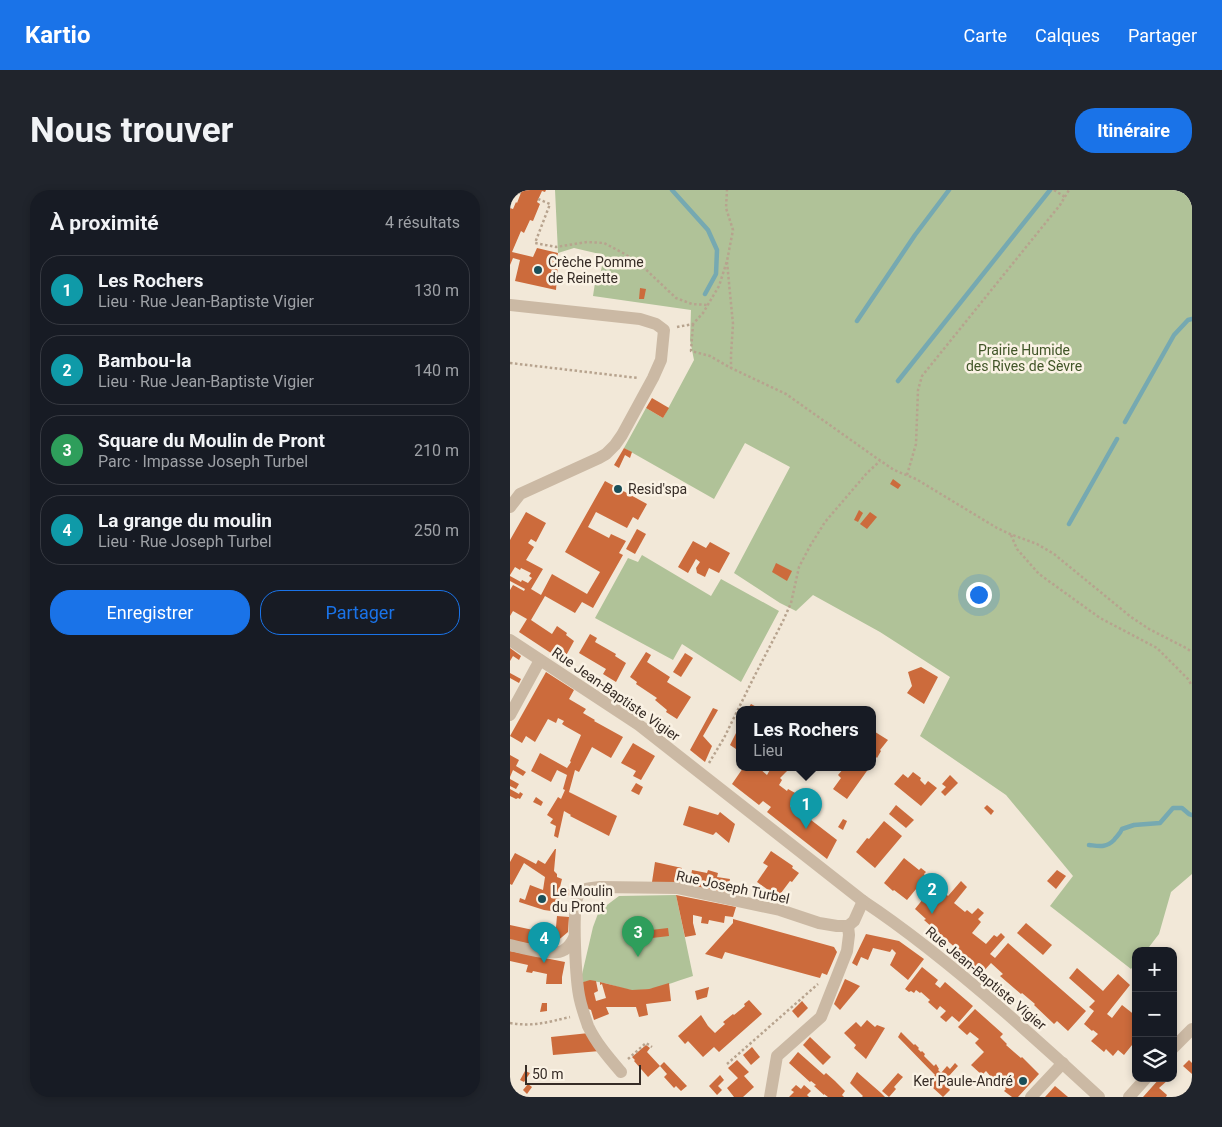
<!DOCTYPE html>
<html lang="fr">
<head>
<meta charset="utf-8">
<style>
  body { margin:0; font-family:Roboto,sans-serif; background:#20242c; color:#f1f3f6 }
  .controls { position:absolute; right:15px; bottom:15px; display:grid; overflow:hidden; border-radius:10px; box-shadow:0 2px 8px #0003 }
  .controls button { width:45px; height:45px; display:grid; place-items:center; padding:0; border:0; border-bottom:1px solid #363941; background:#171b24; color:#f1f3f6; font:25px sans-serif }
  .scale { position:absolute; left:15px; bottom:12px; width:116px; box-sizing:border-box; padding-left:5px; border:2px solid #362c26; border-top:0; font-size:14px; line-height:18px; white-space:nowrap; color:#362c26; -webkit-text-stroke:4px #faf2e4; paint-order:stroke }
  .you { position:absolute; left:468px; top:404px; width:18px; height:18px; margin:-12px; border:4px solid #fff; border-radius:50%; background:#1a73e8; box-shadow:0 0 0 8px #1a73e833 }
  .badge { display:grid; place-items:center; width:32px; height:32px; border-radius:50%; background:#1a73e8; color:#fff; font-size:16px; font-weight:700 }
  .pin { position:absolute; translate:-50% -41px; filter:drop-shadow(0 1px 2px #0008) }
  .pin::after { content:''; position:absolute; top:26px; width:18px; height:15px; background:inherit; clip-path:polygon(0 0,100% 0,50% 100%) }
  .popup { position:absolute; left:226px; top:516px; width:140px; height:65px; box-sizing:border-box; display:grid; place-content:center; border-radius:10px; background:#171b24; filter:drop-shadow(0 1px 4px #0005); font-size:16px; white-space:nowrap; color:#9ea1a6 }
  .popup b { font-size:19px; color:#f1f3f6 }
  .popup::after { content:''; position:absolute; left:50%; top:100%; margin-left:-10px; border:10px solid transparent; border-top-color:#171b24 }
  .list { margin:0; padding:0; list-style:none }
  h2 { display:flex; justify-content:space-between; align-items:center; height:65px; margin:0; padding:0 20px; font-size:21px }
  h2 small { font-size:16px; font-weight:400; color:#9ea1a6 }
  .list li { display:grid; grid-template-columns:32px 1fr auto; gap:15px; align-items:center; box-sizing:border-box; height:70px; margin:0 10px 10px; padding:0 10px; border:1px solid #363941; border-radius:20px }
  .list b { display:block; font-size:19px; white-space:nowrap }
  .list p { margin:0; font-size:16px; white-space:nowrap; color:#9ea1a6 }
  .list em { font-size:16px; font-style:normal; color:#9ea1a6 }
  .actions { display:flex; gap:10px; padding:15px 20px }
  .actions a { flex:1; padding:11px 0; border:1px solid #1a73e8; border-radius:20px; text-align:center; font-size:18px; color:#1a73e8 }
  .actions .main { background:#1a73e8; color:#fff }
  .icon { flex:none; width:28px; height:28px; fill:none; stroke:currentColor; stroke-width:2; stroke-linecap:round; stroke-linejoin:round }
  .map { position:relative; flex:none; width:682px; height:907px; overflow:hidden; border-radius:20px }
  header { display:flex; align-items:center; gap:30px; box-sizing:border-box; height:70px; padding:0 25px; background:#1a73e8; color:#fff }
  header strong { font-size:24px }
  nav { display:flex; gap:28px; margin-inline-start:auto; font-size:18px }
  .intro { display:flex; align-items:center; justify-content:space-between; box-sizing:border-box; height:120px; padding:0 30px }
  h1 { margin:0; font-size:35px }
  .button { padding:12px 22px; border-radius:20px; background:#1a73e8; color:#fff; font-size:18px; font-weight:700 }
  main { display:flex; gap:30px; padding:0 30px }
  aside { flex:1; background:#171b24; border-radius:20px; box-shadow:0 2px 8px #0003 }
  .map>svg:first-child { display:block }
  .green { fill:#b0c298 }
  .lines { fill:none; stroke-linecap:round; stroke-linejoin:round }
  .stream { stroke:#76a9b1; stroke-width:4.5 }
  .building { fill:#cc6b3c }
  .path { stroke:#b7a38e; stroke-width:2.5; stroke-dasharray:2.5 2.5; stroke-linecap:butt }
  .minor { stroke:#cbb9a4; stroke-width:12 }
  .poi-dot { fill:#194f59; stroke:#faf2e4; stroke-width:2 }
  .labels { text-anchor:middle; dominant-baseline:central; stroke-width:5; stroke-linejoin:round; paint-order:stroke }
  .poi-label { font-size:14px; fill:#362c26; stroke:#faf2e4; text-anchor:start }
  .park-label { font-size:14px; fill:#415528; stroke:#faf2e4 }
  .street-label { font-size:14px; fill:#362c26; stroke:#faf2e4 }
</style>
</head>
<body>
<header>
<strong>Kartio</strong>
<nav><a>Carte</a><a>Calques</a><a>Partager</a></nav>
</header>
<div class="intro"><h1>Nous trouver</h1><a class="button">Itinéraire</a></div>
<main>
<aside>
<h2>À proximité<small>4 résultats</small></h2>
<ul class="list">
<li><span class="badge" style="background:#0f9aa8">1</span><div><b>Les Rochers</b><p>Lieu · Rue Jean-Baptiste Vigier</p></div><em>130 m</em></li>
<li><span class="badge" style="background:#0f9aa8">2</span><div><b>Bambou-la</b><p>Lieu · Rue Jean-Baptiste Vigier</p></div><em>140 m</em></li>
<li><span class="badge" style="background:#2e9e5b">3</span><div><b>Square du Moulin de Pront</b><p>Parc · Impasse Joseph Turbel</p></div><em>210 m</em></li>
<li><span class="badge" style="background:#0f9aa8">4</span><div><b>La grange du moulin</b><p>Lieu · Rue Joseph Turbel</p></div><em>250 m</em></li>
</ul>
<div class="actions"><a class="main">Enregistrer</a><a>Partager</a></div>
</aside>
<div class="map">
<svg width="682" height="907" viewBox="0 0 682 907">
  <rect width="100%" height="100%" fill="#f2e8d8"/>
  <g class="green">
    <path d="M45,0H682V684L661,702L649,744L636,761H626V773L621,779L540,716L563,686L496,605L410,546L440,487L370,442L303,405L286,421L270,413L224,383L280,277L235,253L204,309L114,258L136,218L153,228L184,170L180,150L181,120L83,106L86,86H90L94,65L64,58L48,63Z"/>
    <path d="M132,365L201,406L211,389L269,421L231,492L172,454L163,470L85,428L118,368L128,372Z"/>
    <path d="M166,705L183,786C163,792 142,802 121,800C103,797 89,788 70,793L83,737L89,721L109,706Z"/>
  </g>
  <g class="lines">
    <g class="stream">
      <path d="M162,0L198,40L207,60L206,84L195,104"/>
      <path d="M347,131L405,45L439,0"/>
      <path d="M388,191L540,0"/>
      <path d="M615,232L664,145L678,130L682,129"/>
      <path d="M559,334L607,249"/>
      <path d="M579,655C589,656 596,658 604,650C607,646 610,644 612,639L624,635L650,633L663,618H672L679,624L682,625"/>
    </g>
  </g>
  <g class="building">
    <path d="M12,0H36L35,2L32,1L27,12L30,14L23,31L20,30L14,43L11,41L2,62L23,67L27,58L48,63L46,72L48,73L46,100L5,91L10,70L3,68L0,75V18L3,19L6,12L7,13Z"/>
    <path d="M130,98L136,99L134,109H129Z"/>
    <path d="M142,208L159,218L153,228L136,218Z"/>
    <path d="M114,258L122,262L120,268L115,265L109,278L104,275Z"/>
    <path d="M383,289L391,295L388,299L380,294Z"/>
    <path d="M95,291L137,314L128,330L123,327L117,338L86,322L78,337L99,348L101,344L116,351L109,363L113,365L83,418L72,412L65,423L35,406L21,430L42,444L47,436L57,443L56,445L64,451L53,471L9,442L17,429L3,421L0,426V400L3,395L14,401L15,399L0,391V386L11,392L12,390L18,393L22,388L19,386L21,383L11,378L10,380L5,377L0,385V350L16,322L36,333L26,352L21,349L18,353L24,357L16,370L33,379L21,399L31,405L42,384L77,404L90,382L55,362Z"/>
    <path d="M349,320L353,323L348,332L344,330Z"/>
    <path d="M360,322L367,327L357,339L350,334Z"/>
    <path d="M127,339L136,344L125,364L116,359Z"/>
    <path d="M183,351L196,358L200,352L220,363L209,383L199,378L195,387L187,383L186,378L190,372L186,369L178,383L168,377Z"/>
    <path d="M266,373L282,381L277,391L262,382Z"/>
    <path d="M80,444L87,448L85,452L106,464L105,466L116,473L106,492L93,484L96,479L69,463Z"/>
    <path d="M0,458L11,466L9,470L3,466L0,471Z"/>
    <path d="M136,462L141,465L137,472L160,487L157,492L181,507L167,529L156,522L157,520L145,510L147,508L126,494L127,492L120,487Z"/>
    <path d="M175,463L183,468L171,487L163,482Z"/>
    <path d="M411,477L428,487L414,514L397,503L402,496L398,482Z"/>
    <path d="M36,482L64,500L59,509L76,519L73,523L85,530L84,531L113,547L101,568L82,557L69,582L65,580L59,602L107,626L99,646L60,626L61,625L54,621L48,648L44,646L46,636L40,633L43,629L37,625L48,607L51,609L55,600L53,599L57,585L47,580L41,592L21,581L30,563L57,578L61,572L60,571L71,545L55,536L52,534L54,531L48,528L46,533L38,529L25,552L16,546L12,553L0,546Z"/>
    <path d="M0,483L11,489L9,493L0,488Z"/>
    <path d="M241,514L252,520H237Z"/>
    <path d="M203,518L208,520L193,546L202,556L195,572L180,560Z"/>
    <path d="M230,535V565L228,563L229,561L220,555Z"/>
    <path d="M362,540L378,550L370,560L371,561L367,568L365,566L362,570Z"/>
    <path d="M123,553L145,566L131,590L123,586L126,581L111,573Z"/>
    <path d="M0,565L9,570L6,576L16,582L13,586L3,580L0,587Z"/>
    <path d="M233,578H249L257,585L261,578H277L279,579L270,588L272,590L269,595L277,601L278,599L287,604L280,616L289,624L292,621L294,623L296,620L302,625L300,627L301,630L327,650L317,669L257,622L261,617L253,611L249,615L222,594Z"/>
    <path d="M334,578H359L337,609L323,599L331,588L328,585Z"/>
    <path d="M403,582L411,588L410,590L415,595L418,591L427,598L411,616L384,594L393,584L398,588Z"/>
    <path d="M440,585L448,593L435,606L431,602L436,597L432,594Z"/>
    <path d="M0,589L9,594L6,599L0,596Z"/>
    <path d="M126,593L133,597L129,605L121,601Z"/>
    <path d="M0,599L9,604L10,602L13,604L10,609L8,608L6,609L0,606Z"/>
    <path d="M26,607L33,612L31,616L23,612Z"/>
    <path d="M386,615L404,630L396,638L379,624Z"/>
    <path d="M477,615L484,621L481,625L474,618Z"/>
    <path d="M179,616L208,625L210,622L225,634L219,653L206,642L203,645L173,635Z"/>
    <path d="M333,629L337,631L333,640L328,637Z"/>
    <path d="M374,631L392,646L365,678L346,662L357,648L359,649Z"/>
    <path d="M45,659H46L44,681L47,684V687L52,689L50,697L61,700V706L50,703L48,722L34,720L9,712L10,708L15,710L20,695L33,700L35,687L14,673L2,695L0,694V672L5,663L26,674L28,670L35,674Z"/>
    <path d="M261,661L283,676L282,678L289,683L282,692L280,691L268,707L247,692L258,676L253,673Z"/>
    <path d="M394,668L409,680L411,678L416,682L414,684L416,687L397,710L384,700L383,701L374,693Z"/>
    <path d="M145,672L172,678L171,684L181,686L182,680L197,683L198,680L208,683L207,687L220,689L217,703L142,692Z"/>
    <path d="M547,680L556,686L546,699L537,691Z"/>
    <path d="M451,691L457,697L444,713L455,722L457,720L462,724L468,718L474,723L468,729L471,732L462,743L476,754L484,745L487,747L491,743L495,747L480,764L485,768L498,753L576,821L558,841L547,831L544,834L524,815L525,814L512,803L511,804L490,786L493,784L481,773L472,783L463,775L464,773L460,769L456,773L446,764L449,761L414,730L416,729L405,719L425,694L438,706Z"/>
    <path d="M166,705L226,717L223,727L215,726L214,733L199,730L198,734L191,733L192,727L183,725V733L186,745L175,747Z"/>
    <path d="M47,726L59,727L58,742L39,758L0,750V735L37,743L46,737Z"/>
    <path d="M223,729L324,757L327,762L317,785L312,783L310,788L215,762L212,769L195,764L223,733Z"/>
    <path d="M516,733L542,755L533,765L507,743Z"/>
    <path d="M134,737L141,740L158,738L159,746L142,748L138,752H133L129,749L128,744L130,740Z"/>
    <path d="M356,744L389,751L414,769L398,790L380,775L386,763L382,759L380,762L363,758L358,770L351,767L347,776L342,773Z"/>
    <path d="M0,761L55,772L52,787V794H36L37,784L23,781L22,783L16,782L18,775L0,771Z"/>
    <path d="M412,777L428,790L425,794L430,798L435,792L463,816L449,832L442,826L436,832L430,827L436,821L430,816L427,820L418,812L420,810L411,802L410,803L406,800L404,803L401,801L399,802L395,799Z"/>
    <path d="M567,778L593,801L608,784L620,795L597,824L602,828L612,815L626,826V830L623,833L626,835V850L614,865L608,860L603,866L596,859L594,862L581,851L588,844L583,840L582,841L574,834L584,821L579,817L585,811L559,788Z"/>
    <path d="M335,789L350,796L330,820L324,814Z"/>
    <path d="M80,790L86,791L88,801L84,803L86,811L96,808L92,794L90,795V792L122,800L139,799L159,793L161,811L136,814L138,825L129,827L126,817H96L99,824L84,830L81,820L76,818L70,793Z"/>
    <path d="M199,797L197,807L187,810L185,801Z"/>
    <path d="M239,810L252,824L209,862L204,857L193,867L178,851L175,854L168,846L191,825L198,836L205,843L215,834L213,832L223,824L224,825L235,816L234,814Z"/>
    <path d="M292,811L298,818L288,828L282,821Z"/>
    <path d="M32,813H37V821L30,822Z"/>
    <path d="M465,819L493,844L490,847L497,854L496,855L511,868L512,867L529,884L508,907H502L494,901L496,899L485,888H482L476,881L472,885L461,875L474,862L465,853L469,849L460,842L457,845L448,837Z"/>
    <path d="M357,830L365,837L367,835L375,838L356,869L344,858L346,855L334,843L346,832L351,837Z"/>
    <path d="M391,842L404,855L405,854L409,858L408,859L411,862L412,861L415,864L414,866L424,876L426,874L429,879L428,880L431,883L437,876L440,879L445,873L448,876L438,887L444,890L437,896L440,900L433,907L422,897L423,896L419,891L425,885L388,847Z"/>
    <path d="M79,843L90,861L43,865L41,847Z"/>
    <path d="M300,847L321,867L313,875L293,855Z"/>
    <path d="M136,855L140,858L137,862L150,876L138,887L124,871L125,870L122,867Z"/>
    <path d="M242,857L250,867L241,875L233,865Z"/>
    <path d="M288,862L314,885L316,883L325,891L335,901L332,905L334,907H318L314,904V905L304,896L306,895L301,891L300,892L279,873Z"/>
    <path d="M227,870L239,882L234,886L244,897L233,907H224L217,898L228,888L218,878Z"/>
    <path d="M679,870L682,873V884L673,876Z"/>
    <path d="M154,872L177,896L171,901L166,896L164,898L154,887L157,884L150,876Z"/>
    <path d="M15,881L20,883L14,892L10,890Z"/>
    <path d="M347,882L371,903L375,907H352L353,906L340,893Z"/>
    <path d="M388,883L393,887L384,897L386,899L379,907L372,901Z"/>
    <path d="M210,885L214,890L208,896L212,900L207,905L199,896Z"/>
    <path d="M650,888H656L658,890L649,898L657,905L656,907H633Z"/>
    <path d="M18,894L22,897L17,904L13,900Z"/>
    <path d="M286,895L291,899L294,895L301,901L297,905L299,907H279L284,902L281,900Z"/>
    <path d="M545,896L558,907H535Z"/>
  </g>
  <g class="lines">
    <g class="path">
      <path d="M5,0L11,3"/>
      <path d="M544,0L555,7"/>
      <path d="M28,9L40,14L25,53L46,57L77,52L94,53L113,63L130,74L166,108L182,114L198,115"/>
      <path d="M217,72L223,134L221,165V178"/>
      <path d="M183,134L181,161L200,166L221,178L276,204L365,267L384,280L406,289L487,338L500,344L527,354L544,364L621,427L639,439L676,458L682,462"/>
      <path d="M167,137L183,134L193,123L209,96L217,71L223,40L216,18L217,0"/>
      <path d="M0,173L128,188"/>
      <path d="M397,285L406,254L408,200L412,186L550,15L559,0"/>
      <path d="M501,345L507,359L529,384L590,428L647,458L678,489L682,496"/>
      <path d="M199,573L214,548L244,487L273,431L281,413L289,377L300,356L315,332L357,283L370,271"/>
      <path d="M0,833C23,837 38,832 60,827"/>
      <path d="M118,869L136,853L142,857"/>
      <path d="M217,874L308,794"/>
    </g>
    <g class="minor">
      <path d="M0,115L130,129L146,134L154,140L151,170L143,188L112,245L105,255L96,264L89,268L10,304L0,317"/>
      <path d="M0,450L129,535L353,711C403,744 450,783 495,822C527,850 558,878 589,907"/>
      <path d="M0,525L30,470"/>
      <path d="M0,755C13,758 43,767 54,760C59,757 62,752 64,748"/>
      <path d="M663,858L682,839"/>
      <path d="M111,882C99,868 86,853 78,836C75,827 72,819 70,810C66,794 61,716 69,704C75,697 82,698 90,697L167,698L270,720L309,733L327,736H338L344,731L353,711"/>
      <path d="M260,907L267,866L311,827L337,761L339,745L338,736"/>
      <path d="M521,907L553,873"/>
      <path d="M619,907L636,888"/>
    </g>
  </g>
  <g class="poi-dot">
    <circle cx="28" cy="80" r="5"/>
    <circle cx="108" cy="299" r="5"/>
    <circle cx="32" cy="709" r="5"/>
    <circle cx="513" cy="891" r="5"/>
  </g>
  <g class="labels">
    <g class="poi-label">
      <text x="38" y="72">Crèche Pomme<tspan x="38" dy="16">de Reinette</tspan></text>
      <text x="118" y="299">Resid'spa</text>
      <text x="42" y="701">Le Moulin<tspan x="42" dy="16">du Pront</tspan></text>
      <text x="503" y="891" text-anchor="end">Ker Paule-André</text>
    </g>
    <g class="park-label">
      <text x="514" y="160">Prairie Humide<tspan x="514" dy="16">des Rives de Sèvre</tspan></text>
    </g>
    <g class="street-label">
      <text transform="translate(106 504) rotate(35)">Rue Jean-Baptiste Vigier</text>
      <text transform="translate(223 697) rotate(12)">Rue Joseph Turbel</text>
      <text transform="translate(476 788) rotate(40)">Rue Jean-Baptiste Vigier</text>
    </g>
  </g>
</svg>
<div class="controls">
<button>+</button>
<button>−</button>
<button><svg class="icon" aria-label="layers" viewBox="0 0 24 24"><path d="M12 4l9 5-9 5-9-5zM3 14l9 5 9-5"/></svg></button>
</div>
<div class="scale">50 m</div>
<div class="you"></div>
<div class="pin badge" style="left:296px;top:639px;background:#0f9aa8">1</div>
<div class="popup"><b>Les Rochers</b>Lieu</div>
<div class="pin badge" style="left:422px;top:724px;background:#0f9aa8">2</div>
<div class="pin badge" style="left:128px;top:767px;background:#2e9e5b">3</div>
<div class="pin badge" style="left:34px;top:773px;background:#0f9aa8">4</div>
</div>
</main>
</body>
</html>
